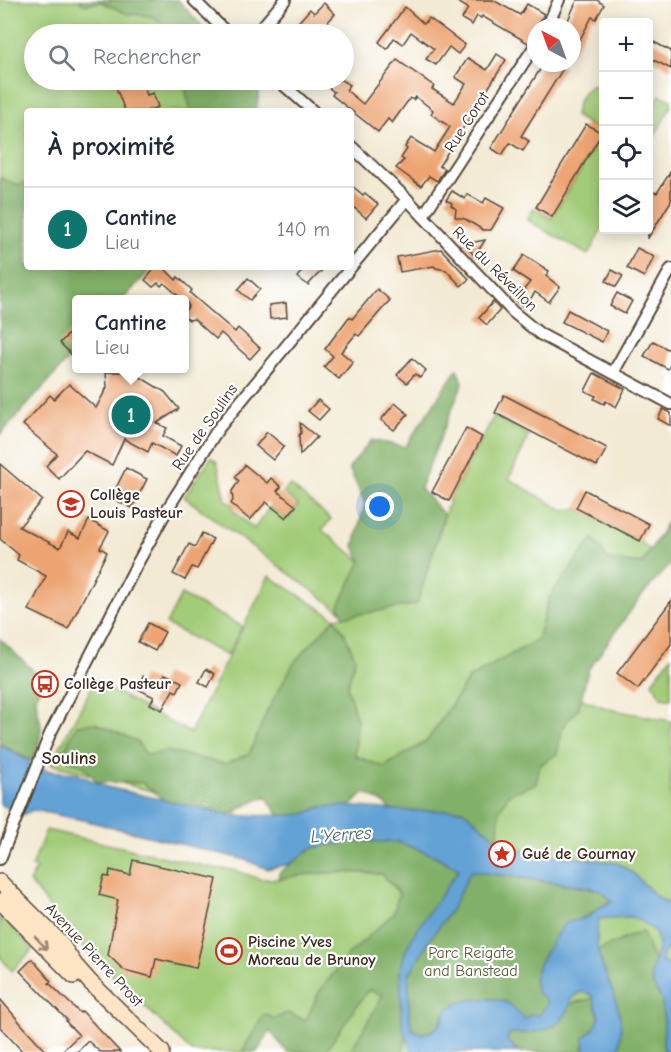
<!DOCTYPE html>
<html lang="fr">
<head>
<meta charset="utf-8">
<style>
  body { margin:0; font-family:"Comic Neue",sans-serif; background:#f6f6f7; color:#1f2937 }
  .controls { position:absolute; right:18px; top:18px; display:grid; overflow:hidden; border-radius:6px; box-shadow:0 3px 15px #0003 }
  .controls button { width:54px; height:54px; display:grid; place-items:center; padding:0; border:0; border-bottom:2px solid #e0e1e3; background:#fff; color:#1f2937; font:30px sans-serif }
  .compass { position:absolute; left:527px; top:18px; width:54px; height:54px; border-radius:50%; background:#fff; box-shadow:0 3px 15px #0003; rotate:319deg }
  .you { position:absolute; left:380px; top:507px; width:21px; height:21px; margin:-15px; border:4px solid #fff; border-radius:50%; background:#1a73e8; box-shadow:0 0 0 9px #1a73e833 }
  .badge { display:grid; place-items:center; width:39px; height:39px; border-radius:50%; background:#0f766e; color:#fff; font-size:20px; font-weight:700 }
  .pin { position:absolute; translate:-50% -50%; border:3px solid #fff; box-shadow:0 2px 6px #0006 }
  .popup { position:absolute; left:72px; top:295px; width:117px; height:78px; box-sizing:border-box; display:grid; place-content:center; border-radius:6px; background:#fff; filter:drop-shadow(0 2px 4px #0005); font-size:20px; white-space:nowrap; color:#747a83 }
  .popup b { font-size:22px; color:#1f2937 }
  .popup::after { content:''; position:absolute; left:50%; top:100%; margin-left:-12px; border:12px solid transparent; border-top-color:#fff }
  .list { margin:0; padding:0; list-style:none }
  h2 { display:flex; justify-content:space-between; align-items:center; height:78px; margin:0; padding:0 24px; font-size:26px }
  h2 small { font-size:20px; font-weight:400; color:#747a83 }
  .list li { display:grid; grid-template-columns:39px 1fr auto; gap:18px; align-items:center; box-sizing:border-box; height:84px; padding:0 24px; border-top:2px solid #e0e1e3 }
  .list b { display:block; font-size:22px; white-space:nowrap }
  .list p { margin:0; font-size:20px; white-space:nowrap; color:#747a83 }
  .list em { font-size:20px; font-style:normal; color:#747a83 }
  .icon { flex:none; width:33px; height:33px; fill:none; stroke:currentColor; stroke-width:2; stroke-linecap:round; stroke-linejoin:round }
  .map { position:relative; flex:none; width:671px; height:1052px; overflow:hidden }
  .search { position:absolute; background:#fff; box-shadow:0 3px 15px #0003; left:24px; top:24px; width:330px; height:66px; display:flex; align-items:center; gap:15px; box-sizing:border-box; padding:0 21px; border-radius:33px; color:#747a83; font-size:22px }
  .panel { position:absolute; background:#fff; box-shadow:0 3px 15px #0003; left:24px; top:108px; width:330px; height:162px; border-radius:6px }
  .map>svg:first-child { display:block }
  .green { fill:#a2cc78; stroke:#6e7b4b; stroke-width:1.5 }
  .forest { fill:#81b068; stroke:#5e6d43; stroke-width:1.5 }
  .water { fill:#64a2d5; stroke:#50667a; stroke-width:1.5; fill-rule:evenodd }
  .building { fill:#eda472 }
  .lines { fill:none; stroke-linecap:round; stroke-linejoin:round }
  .minor-casing { stroke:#574739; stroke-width:14 }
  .secondary-casing { stroke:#574739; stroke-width:18 }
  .minor { stroke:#fff; stroke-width:10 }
  .secondary { stroke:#fde5c5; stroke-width:15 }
  .oneway { stroke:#9c8872 }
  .labels { text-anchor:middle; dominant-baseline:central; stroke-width:4.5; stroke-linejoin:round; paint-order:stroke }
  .street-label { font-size:16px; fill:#3b2a1e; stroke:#fff }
  .poi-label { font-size:16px; font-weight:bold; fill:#3b2a1e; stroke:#fff; text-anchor:start }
  .park-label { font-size:16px; fill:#5a5b39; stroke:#fff }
  .neighbourhood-label { font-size:18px; font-weight:bold; fill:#3b2a1e; stroke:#fff }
  .water-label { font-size:18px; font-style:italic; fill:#4d6070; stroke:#fff }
</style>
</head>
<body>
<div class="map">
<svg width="671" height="1052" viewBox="0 0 671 1052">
  <rect width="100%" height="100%" fill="#fff"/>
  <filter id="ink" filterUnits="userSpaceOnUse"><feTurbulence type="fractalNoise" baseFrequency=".0167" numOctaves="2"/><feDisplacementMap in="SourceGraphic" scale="12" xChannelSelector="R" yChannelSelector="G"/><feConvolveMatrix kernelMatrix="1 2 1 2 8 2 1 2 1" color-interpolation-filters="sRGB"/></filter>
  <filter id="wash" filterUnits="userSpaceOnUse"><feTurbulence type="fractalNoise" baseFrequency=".008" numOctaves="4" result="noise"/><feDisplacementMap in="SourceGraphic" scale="24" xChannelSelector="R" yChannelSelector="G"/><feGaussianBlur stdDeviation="1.35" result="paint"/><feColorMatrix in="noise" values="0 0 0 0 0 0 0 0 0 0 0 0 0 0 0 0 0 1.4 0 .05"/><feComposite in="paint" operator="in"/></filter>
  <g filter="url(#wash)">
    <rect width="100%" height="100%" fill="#f3ead4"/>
    <g class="green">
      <path d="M0,0H177L196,24L208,34H34V80H252L255,83L261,82L244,111H27V267H153L123,299L77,300L0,435Z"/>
      <path d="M594,85L603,90L599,99L604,102L603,227L588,255L527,220L534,208L551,219L603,133L575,116C577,102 581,90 594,85Z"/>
      <path d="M660,95L671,100V106L649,146V115Z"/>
      <path d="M494,416L529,435L509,479L564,511L576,508L640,541L650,551L642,564L608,560L593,538L549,598L537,640L469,678L427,741L384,767L355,756L357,720L347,688L355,658L335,619L236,814L51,764L95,681L190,733L269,576L335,618L417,604L449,501Z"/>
      <path d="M211,457L217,462L226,500L231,504L235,512L254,529L270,507L287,519L298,505L283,493L290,485L331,519L322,530L361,561L339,606L342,612L184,497Z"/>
      <path d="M181,595L242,626L227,656L166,624Z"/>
      <path d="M671,657V699L661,697L652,682Z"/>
      <path d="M566,693L609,709L671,721V904L657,897L633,873L618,863L518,850L498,840L484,828Z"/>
      <path d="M46,830L213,868L234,870L260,879H280L297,875L346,872L382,874L404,899L435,856L556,885L671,929V1052H298L267,1026L253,1052H192L74,938L29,882L36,869L32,866Z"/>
      <path d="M0,916L33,949L12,971L0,957Z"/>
    </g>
    <g class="forest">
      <path d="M79,0H178L209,34H174L152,16L127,14L102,2L84,5Z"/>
      <path d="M183,80H252L255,83L261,82L256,111H191Z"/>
      <path d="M0,178L19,185L27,182V267H153L123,299L77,300V350L0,435Z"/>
      <path d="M457,369L463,382L420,488L444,515L417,604L344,617L339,606L361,561L354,546L365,503L349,468L371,440L405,447Z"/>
      <path d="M671,522V563L639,599L588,670L579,708L563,726L557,754L540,765L536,784L509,794L499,811L498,840L463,810L396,820L386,804L365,793L338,817L283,822L266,796L208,823L184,817L143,783L97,782L85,767L61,756L77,725L96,723L136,741L147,755L167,751L225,764L249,754L267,711L295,661L335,618L344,632L355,658L347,688L357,720L355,756L384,767L427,741L469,678L537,640L549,598L593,538L608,560L642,564L666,524Z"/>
      <path d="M0,639L44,681C29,702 40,707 41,728C41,740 37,751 32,761L0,744Z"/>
      <path d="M353,841L398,842L435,856L459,869L600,890L613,901C594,909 587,919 566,924L568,1004L613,994L597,951L642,931L654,961L651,974L653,985L662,1000L664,1021L663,1047L666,1051L671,1052H619L620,1023L583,1046L585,1052H520L507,1041L509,1033H517L444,1014C439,1029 427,1039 412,1029L406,1037L403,1052H350L383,995L368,990L325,1052H287L270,1031L257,1052H242L262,1017L266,1014L274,1019L287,1013L306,1020L319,992L347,956L394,913L399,893L382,874C348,872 314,871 280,879L279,873L312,848Z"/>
    </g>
    <path class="water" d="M0,745L29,761L30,765L50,771L75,773L107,787L234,816L289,815L304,814L321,807L346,806L407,811L463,810L498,840L518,850L618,863L633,873L657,897L671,904V950H665L661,962L671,965V1051L666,1052L663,1047L664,1022L662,1000L653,985L651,974L659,944L655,932L642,922L631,917L599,919C589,963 617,984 621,1024C621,1033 620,1043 619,1052H585L584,1037L595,1028L599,1017L592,995L581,992C566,1000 573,1004 566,1014C555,1033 528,1034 509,1033L507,1041L520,1052H412L402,1026L400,970L405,952L415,932L459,869L435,856L398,842L353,841L312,848L290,864L267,869L246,860L87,821L33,810L22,815L0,804ZM471,871L588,887L600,890L612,901L598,908L589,917L566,923L558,932L539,964L534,979L537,993L543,996L548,1004L538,1016L531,1014L525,1019C520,1014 514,1007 508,1003C494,995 462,999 449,1008C444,1012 444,1019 440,1024C432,1034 422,1036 412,1029L409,1015V975L430,939L451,910Z"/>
    <g id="blocks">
      <g class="building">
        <path d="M454,0H493L520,15L527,4L544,14L528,43L482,16L481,18L477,16L472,25L462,19L468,8Z"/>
        <path d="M577,0H597L604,5L596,19L592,17L572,54V27H565Z"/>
        <path d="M324,3L335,14L319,32L313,26L305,34H288L310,9L314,13Z"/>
        <path d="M405,7L424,24L429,18L465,45L458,54L449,47L436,65L426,59L434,49L411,32L403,44L394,38L387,49L379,42Z"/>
        <path d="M648,39L671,51V69L648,57Z"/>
        <path d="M497,54L506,60L439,166L445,169L437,181L429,176L421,186L396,168L404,160L401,158L407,149L405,147L411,138L434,152L450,127L431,114L433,110L416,97L413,100L410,98L392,123L388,119L378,132L332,95L334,92L319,80H342L350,85L346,90L363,104L397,60L434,86L432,89L454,103L466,84L455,77L468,58L487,70Z"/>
        <path d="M544,63H558L564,67L521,136L529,141L523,151L510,143L502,155L491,148Z"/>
        <path d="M113,80H142L147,95L153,93L158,107L147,111H125Z"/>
        <path d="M586,124L602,133L552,217L536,207Z"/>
        <path d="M671,171V201L648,238V200L653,192L657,193Z"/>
        <path d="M351,185L363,195L365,193L378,204L366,218L351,205Z"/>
        <path d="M452,191L465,199L467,194L483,203L486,198L504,208L491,230H483L465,219L455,217L456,209L451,205L452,203L446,200Z"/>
        <path d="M485,240L475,256L464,244Z"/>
        <path d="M637,248L654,257L644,277L627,268Z"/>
        <path d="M441,249L469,279L461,286L446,270L436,268L434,266L400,272L397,257Z"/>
        <path d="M524,255L549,271L546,276L560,287L549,302L535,292L524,308L516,300L530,282L513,271Z"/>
        <path d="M156,267H163L176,280L178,277L192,290L190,293L235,332L238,328L260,348L250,359L221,333L216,339L194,319L189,320L185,317V311L189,306L185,300H183L164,283L161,286L158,283L153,287L145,280Z"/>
        <path d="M305,267H325L308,285L297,277Z"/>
        <path d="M612,270L623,276L616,287L606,281Z"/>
        <path d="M248,278L260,289L250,300L238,290Z"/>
        <path d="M377,289L390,300L359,336L356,334L341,352L353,362L339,379L324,367L333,356L325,349L349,317L352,319Z"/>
        <path d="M617,293L632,301L625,314L610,306Z"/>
        <path d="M493,302L500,310L487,325L479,318Z"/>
        <path d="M286,303L287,317L270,319L269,305Z"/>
        <path d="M568,310L607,331L602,342L562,322Z"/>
        <path d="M77,325V360L60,343Z"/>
        <path d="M653,341L671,351V363L668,369L644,356Z"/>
        <path d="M412,358L426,370L420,378L415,374L407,383L397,375Z"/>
        <path d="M106,372H122L140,377L165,392L179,409L157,423L167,428L163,436L181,446L176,456L152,443L148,452L124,439L112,465L85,451L59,479L46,466L57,454L23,425L50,395L54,399L69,384L96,408L107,387Z"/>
        <path d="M594,373L625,389L616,407L606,401L604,404L594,399L596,396L585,391Z"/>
        <path d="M504,395L607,448L597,466L495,413Z"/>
        <path d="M318,400L329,409L319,420L308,411Z"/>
        <path d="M395,403L408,414L394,430L381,420Z"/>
        <path d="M663,409L671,413V426L658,419Z"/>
        <path d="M300,423L317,437L300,455L299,435L301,433Z"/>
        <path d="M466,428L482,437L449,501L432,492Z"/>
        <path d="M267,432L284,446L273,460L256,446Z"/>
        <path d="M0,464L42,500L19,527L60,548L68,532L80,538L89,520L109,531L100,548L107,552L68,629L29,610L46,576L17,560L19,555L0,539Z"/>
        <path d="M245,465L267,483L271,478L281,487L277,491L296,506L286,518L266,502L250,520L231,504L233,500L232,491L239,481L235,477Z"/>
        <path d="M126,468L147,479L132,508L111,498Z"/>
        <path d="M585,490L649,524L640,541L576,508Z"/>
        <path d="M202,533L213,539L197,569L192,567L185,580L173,574L189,544L195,547Z"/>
        <path d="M671,601V644L638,689L617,673Z"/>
        <path d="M148,623L165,632L155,651L138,642Z"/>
        <path d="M206,669L215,674L208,687L199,682Z"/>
        <path d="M165,674L182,682L177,692L173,690L162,710L150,704L154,697L136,688L143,676L160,684Z"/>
        <path d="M133,860L217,879L196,968L156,959L152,977L124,970L108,955L118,900L99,895L104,876L109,877L110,870L130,875Z"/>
        <path d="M32,959L51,981L49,983L80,1013L82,1011L120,1052H100L88,1041L77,1052H61L79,1035L68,1024L66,1021L67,1020L20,971Z"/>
        <path d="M0,999L23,1026L47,1052H23L0,1027Z"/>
      </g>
    </g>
  </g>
  <g filter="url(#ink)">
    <use href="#blocks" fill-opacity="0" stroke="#574739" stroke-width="1.5"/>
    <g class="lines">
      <defs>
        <g id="minor">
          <path d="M194,0L228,34"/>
          <path d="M547,27L559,0"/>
          <path d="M256,34L285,0"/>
          <path d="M278,80L313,111"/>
          <path d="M351,146L407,199L513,312L540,334L671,404"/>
          <path d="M423,216L536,44"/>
          <path d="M613,373L671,269"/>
          <path d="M0,859L50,734L137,564L168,508L218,429L407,199"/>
        </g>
        <g id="secondary">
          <path d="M0,882L59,941L75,965L90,982L162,1052"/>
          <path d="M0,901L74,976"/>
        </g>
      </defs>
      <use href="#minor" class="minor-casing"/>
      <use href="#secondary" class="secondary-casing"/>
      <use href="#minor" class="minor"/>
      <use href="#secondary" class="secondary"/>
    </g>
    <defs><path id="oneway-shaft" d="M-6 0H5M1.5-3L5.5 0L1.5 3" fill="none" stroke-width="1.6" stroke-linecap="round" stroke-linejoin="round" transform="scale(1.5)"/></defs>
    <use class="oneway" href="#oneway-shaft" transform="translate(41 943) rotate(46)"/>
  </g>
  <defs>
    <symbol id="school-ring" viewBox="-11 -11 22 22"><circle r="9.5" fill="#fff" stroke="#c8321e" stroke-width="1.5"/><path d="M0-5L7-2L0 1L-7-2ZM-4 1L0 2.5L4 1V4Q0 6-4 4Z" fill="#c8321e"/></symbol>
    <symbol id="bus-ring" viewBox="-11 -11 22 22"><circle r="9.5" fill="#fff" stroke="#c8321e" stroke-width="1.5"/><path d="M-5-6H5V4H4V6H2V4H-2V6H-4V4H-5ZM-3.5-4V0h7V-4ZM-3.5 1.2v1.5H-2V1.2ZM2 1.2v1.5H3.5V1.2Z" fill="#c8321e"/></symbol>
    <symbol id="sight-ring" viewBox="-11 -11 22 22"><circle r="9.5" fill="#fff" stroke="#c8321e" stroke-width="1.5"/><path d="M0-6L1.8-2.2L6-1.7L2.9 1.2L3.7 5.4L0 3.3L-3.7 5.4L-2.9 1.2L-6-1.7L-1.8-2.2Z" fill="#c8321e"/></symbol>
    <symbol id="stadium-ring" viewBox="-11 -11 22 22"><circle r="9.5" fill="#fff" stroke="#c8321e" stroke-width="1.5"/><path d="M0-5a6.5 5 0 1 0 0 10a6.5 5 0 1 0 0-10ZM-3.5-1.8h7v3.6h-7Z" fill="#c8321e"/></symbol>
  </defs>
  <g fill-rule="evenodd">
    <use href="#school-ring" x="56" y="489" width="30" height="30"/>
    <use href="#bus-ring" x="30" y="669" width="30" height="30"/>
    <use href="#sight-ring" x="487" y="839" width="30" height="30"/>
    <use href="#stadium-ring" x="214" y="936" width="30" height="30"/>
  </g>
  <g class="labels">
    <g class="street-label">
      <text transform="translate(467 122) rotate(-57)">Rue Corot</text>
      <text transform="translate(495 269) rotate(45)">Rue du Réveillon</text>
      <text transform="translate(205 427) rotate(-55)">Rue de Soulins</text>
      <text transform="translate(94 955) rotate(47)">Avenue Pierre Prost</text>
    </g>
    <g class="poi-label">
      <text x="90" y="495">Collège<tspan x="90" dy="18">Louis Pasteur</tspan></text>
      <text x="64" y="684">Collège Pasteur</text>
      <text x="522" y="854">Gué de Gournay</text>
      <text x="248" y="942">Piscine Yves<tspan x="248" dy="18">Moreau de Brunoy</tspan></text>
    </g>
    <g class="park-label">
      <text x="471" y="953">Parc Reigate<tspan x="471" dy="18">and Banstead</tspan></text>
    </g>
    <g class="neighbourhood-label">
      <text x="69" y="758">Soulins</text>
    </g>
    <g class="water-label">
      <text transform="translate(341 835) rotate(-4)">L'Yerres</text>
    </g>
  </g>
</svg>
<div class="controls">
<button>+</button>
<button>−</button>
<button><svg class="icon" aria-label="locate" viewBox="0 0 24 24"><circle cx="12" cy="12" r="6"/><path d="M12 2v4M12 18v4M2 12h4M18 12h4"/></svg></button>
<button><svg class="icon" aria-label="layers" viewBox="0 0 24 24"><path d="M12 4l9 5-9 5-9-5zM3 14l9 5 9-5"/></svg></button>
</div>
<svg class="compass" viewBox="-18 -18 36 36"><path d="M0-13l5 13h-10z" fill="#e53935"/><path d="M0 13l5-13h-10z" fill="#747a83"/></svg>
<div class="you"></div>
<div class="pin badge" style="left:131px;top:415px">1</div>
<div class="popup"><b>Cantine</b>Lieu</div>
<div class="search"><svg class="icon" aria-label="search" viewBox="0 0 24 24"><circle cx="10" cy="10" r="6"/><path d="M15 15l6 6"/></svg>Rechercher</div>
<section class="panel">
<h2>À proximité<small></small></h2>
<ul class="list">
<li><span class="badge">1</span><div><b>Cantine</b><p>Lieu</p></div><em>140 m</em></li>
</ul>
</section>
</div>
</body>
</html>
